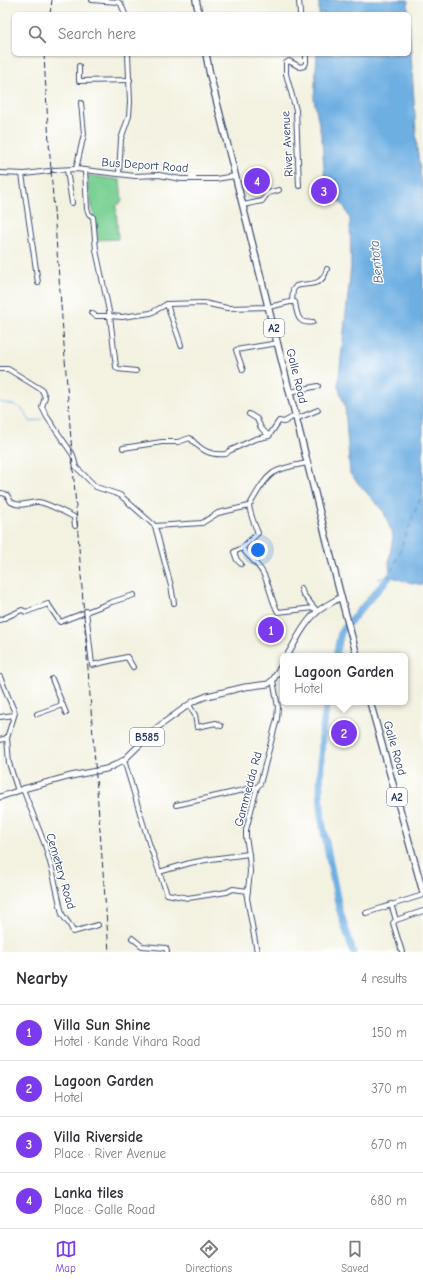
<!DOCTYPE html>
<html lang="en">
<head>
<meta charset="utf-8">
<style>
  body { margin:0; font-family:"Comic Neue",sans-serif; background:#f2f2f3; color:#2b2b33 }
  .you { position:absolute; left:258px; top:550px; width:14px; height:14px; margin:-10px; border:3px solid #fff; border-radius:50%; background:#1a73e8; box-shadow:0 0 0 6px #1a73e833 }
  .badge { display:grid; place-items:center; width:26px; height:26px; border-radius:50%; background:#7c3aed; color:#fff; font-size:13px; font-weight:700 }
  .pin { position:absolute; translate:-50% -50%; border:2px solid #fff; box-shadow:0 1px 4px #0006 }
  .popup { position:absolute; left:280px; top:653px; width:128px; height:52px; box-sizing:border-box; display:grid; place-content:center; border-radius:6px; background:#fff; filter:drop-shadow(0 1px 3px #0005); font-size:13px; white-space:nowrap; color:#7c7c81 }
  .popup b { font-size:15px; color:#2b2b33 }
  .popup::after { content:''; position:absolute; left:50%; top:100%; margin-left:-8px; border:8px solid transparent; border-top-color:#fff }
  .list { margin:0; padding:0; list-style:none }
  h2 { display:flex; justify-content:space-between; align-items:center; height:52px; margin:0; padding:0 16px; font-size:17px }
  h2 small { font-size:13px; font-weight:400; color:#7c7c81 }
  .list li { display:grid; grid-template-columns:26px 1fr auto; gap:12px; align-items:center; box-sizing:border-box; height:56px; padding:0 16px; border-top:1px solid #e1e1e2 }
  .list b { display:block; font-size:15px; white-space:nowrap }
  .list p { margin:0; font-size:13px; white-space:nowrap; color:#7c7c81 }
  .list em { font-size:13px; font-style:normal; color:#7c7c81 }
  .icon { flex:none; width:22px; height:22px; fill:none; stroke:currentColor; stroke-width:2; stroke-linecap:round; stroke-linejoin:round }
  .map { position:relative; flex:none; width:423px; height:952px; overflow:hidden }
  .search { position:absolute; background:#fff; box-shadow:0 1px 3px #0004; left:12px; right:12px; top:12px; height:44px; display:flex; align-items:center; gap:10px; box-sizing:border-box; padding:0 14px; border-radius:6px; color:#7c7c81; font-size:15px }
  .sheet { height:276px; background:#fff }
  nav { display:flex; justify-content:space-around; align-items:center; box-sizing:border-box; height:56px; border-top:1px solid #e1e1e2; background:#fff; font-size:11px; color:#7c7c81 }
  nav a { display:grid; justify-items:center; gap:2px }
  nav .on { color:#7c3aed }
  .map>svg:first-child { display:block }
  .green { fill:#7cd195; stroke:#4c807a }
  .water { fill:#6eafe2; stroke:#446fa0 }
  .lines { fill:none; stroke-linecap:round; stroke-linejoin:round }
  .stream { stroke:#6eafe2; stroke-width:1 }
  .river { stroke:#6eafe2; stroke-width:7 }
  .ferry { stroke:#385c8c; stroke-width:1; stroke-dasharray:5 4; stroke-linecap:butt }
  .minor-casing { stroke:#3b4c72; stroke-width:6 }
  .major-casing { stroke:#3b4c72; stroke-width:7 }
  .highway-casing { stroke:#3b4c72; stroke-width:8 }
  .minor { stroke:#fff; stroke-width:4 }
  .major { stroke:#fff; stroke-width:5 }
  .highway { stroke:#fff; stroke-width:5.5 }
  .rail { stroke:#1b2f5e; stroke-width:1; stroke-dasharray:6 3; stroke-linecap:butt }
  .labels { text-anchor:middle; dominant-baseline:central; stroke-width:3; stroke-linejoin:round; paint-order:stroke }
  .shield { fill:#fff; stroke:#5f6d8e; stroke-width:1 }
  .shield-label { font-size:11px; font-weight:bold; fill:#1b2f5e }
  .street-label { font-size:12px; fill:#1b2f5e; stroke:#fff }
  .water-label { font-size:13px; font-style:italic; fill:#385c8c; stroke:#fff }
</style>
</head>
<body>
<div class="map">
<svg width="423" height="952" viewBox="0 0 423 952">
  <rect width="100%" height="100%" fill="#fff"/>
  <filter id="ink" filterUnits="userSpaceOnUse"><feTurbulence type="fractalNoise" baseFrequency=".025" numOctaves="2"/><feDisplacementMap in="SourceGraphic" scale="8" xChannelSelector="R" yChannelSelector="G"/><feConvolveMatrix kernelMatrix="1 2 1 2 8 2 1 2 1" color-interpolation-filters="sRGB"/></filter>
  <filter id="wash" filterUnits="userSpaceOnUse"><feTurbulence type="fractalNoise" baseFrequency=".012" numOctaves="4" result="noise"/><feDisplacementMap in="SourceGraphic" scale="16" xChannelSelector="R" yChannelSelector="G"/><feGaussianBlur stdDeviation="0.9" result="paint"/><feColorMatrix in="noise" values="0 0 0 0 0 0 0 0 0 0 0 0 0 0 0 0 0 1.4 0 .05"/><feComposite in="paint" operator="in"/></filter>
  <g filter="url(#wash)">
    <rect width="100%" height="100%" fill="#f3f1e0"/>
    <path class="green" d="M86,175L120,180L122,201L116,206L118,239L96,240L94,217Z"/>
    <g class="water">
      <rect x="319" y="0" width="89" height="14"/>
      <path d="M409,22L417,148L423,193V585L404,581L390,576L389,562L393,536L384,512L350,474L345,406L338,386L351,267L350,219L344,206L332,195L328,183L325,182L322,139L314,99L317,54H409Z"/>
    </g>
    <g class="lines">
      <path class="stream" d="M0,402C7,404 16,404 22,409C26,412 27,418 31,422L42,419"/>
      <g class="river">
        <path d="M336,656L341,632L390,576"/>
        <path d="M327,702L322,733L320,791L322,822L339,908L353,952"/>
      </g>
      <path class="ferry" d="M378,579L390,576L423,491"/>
    </g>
  </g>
  <g filter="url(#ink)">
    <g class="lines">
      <defs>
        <g id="minor">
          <path d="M92,0L118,2L121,4L125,14"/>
          <path d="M299,0L300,14"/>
          <path d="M79,66V81L130,80"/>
          <path d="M76,169L84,134L81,103"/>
          <path d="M54,170L76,169L135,176L159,175L181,179H216L235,176"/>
          <path d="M67,170L72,203"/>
          <path d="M85,170L87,209L89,214L93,217L96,250L110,316L122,317L151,313L167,304L204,303L227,308L269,307L290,302H295C297,315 298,325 313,322"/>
          <path d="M0,173L25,174L49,171"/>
          <path d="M22,174L38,283"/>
          <path d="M119,174L121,139L129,116L130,102L128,54"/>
          <path d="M299,186L296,110L286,74V63L289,61L300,67L304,66L306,63V54"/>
          <path d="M243,205L262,201L268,193L279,190"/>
          <path d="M292,302L293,290L296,286C311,282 321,288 327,269"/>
          <path d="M167,304C171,318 177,331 181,345"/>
          <path d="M91,313L96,316H110L116,367L118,369L136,371"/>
          <path d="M0,369H8L42,390L45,397L42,407L47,417L73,455L76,467L96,487L120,495L155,526L171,586L174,603"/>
          <path d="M243,370L236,350L278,343"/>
          <path d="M290,392L318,386"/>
          <path d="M249,414L257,419L261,428L269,436"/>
          <path d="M296,419L318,410"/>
          <path d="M123,448L162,442H178L190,438C201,450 210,456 226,454L229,451L255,439L269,436L279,421L284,422L296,415"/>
          <path d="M0,493C7,493 8,496 11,502C22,508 27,502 38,502C45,502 66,513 74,517L75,526"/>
          <path d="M249,506C251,516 254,524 258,533L242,548C248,556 258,564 263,573C270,586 271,600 278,612L314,608"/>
          <path d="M155,526L202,523L218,513L249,506C256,495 262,481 273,473C282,467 297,465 307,463"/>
          <path d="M241,564L237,560L234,552L242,548"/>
          <path d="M301,588L303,594L316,610"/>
          <path d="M86,611L92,665L127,657L133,667"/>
          <path d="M0,620L22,610L26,612L48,604L60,622L112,602L134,595"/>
          <path d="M277,673L283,676"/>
          <path d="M0,677L15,713L7,738"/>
          <path d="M52,679L66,713"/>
          <path d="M189,705L195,715L197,727L216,723L218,725L221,726"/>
          <path d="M37,714L62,705"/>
          <path d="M0,717L14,715"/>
          <path d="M0,740L7,738L9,763L18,791"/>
          <path d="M124,760L149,843L167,894L188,898L227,892L233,889L248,891"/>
          <path d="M23,789L45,845L53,873L62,914C66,921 71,924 73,932L98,925"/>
          <path d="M176,805L257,787"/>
          <path d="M159,872L190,863L211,859L249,854"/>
          <path d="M391,904L396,920L423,911"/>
          <path d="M366,913L423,895"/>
          <path d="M396,920L393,923L402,952"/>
          <path d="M132,938L142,946L166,948L167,952"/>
          <path d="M257,952L247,898L250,872L249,855L246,837V830L257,787L260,784L277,719L278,707L273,680"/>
        </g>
        <g id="major">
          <path d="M287,656C296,641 304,623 317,612C324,606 333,602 341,597"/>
          <path d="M0,797L23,789L71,776L106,769L115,765L124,760L158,727L194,701L207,696L245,687L268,684L273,680L283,663"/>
        </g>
        <g id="highway">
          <path d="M196,0L199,14"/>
          <path d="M206,54L210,75L341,597L357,656"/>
          <path d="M370,702L423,892"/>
        </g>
      </defs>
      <use href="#minor" class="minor-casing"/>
      <use href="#major" class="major-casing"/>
      <use href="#highway" class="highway-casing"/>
      <use href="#minor" class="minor"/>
      <use href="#major" class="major"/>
      <use href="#highway" class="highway"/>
      <g class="rail">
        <path d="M50,14L52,0"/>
        <path d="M44,54L45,74L49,143L109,952"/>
      </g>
    </g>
  </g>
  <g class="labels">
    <g class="shield">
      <rect x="264" y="319" width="20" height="18" rx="3"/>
      <rect x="130" y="728" width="34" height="18" rx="3"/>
      <rect x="387" y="788" width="20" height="18" rx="3"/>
    </g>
    <g class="shield-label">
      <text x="274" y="328">A2</text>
      <text x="147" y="737">B585</text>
      <text x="397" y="797">A2</text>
    </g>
    <g class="street-label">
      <text transform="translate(287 144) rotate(-93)">River Avenue</text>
      <text transform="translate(145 165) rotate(4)">Bus Deport Road</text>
      <text transform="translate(297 376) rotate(76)">Galle Road</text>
      <text transform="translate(395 748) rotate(74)">Galle Road</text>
      <text transform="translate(248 789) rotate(-75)">Gammedda Rd</text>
      <text transform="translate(61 871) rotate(74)">Cemetery Road</text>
    </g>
    <g class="water-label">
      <text transform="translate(376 262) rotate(-96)">Bentota</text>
    </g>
  </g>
</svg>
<div class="you"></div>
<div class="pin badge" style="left:271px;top:630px">1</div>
<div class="pin badge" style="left:344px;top:733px">2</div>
<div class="popup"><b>Lagoon Garden</b>Hotel</div>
<div class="pin badge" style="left:324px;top:191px">3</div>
<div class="pin badge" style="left:257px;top:181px">4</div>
<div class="search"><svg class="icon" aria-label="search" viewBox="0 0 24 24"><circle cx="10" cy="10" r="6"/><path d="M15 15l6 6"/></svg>Search here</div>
</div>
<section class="sheet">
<h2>Nearby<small>4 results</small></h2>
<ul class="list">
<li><span class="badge">1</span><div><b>Villa Sun Shine</b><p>Hotel · Kande Vihara Road</p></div><em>150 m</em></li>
<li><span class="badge">2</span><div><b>Lagoon Garden</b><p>Hotel</p></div><em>370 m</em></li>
<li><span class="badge">3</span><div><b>Villa Riverside</b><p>Place · River Avenue</p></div><em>670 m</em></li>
<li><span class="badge">4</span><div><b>Lanka tiles</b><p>Place · Galle Road</p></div><em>680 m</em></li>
</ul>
</section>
<nav>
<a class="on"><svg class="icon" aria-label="map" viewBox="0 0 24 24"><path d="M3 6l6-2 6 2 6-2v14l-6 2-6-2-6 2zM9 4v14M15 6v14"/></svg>Map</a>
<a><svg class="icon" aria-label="directions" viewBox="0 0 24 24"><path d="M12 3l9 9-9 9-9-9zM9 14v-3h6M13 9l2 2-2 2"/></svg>Directions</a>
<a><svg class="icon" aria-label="saved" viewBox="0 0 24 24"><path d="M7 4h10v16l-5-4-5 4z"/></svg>Saved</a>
</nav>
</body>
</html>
